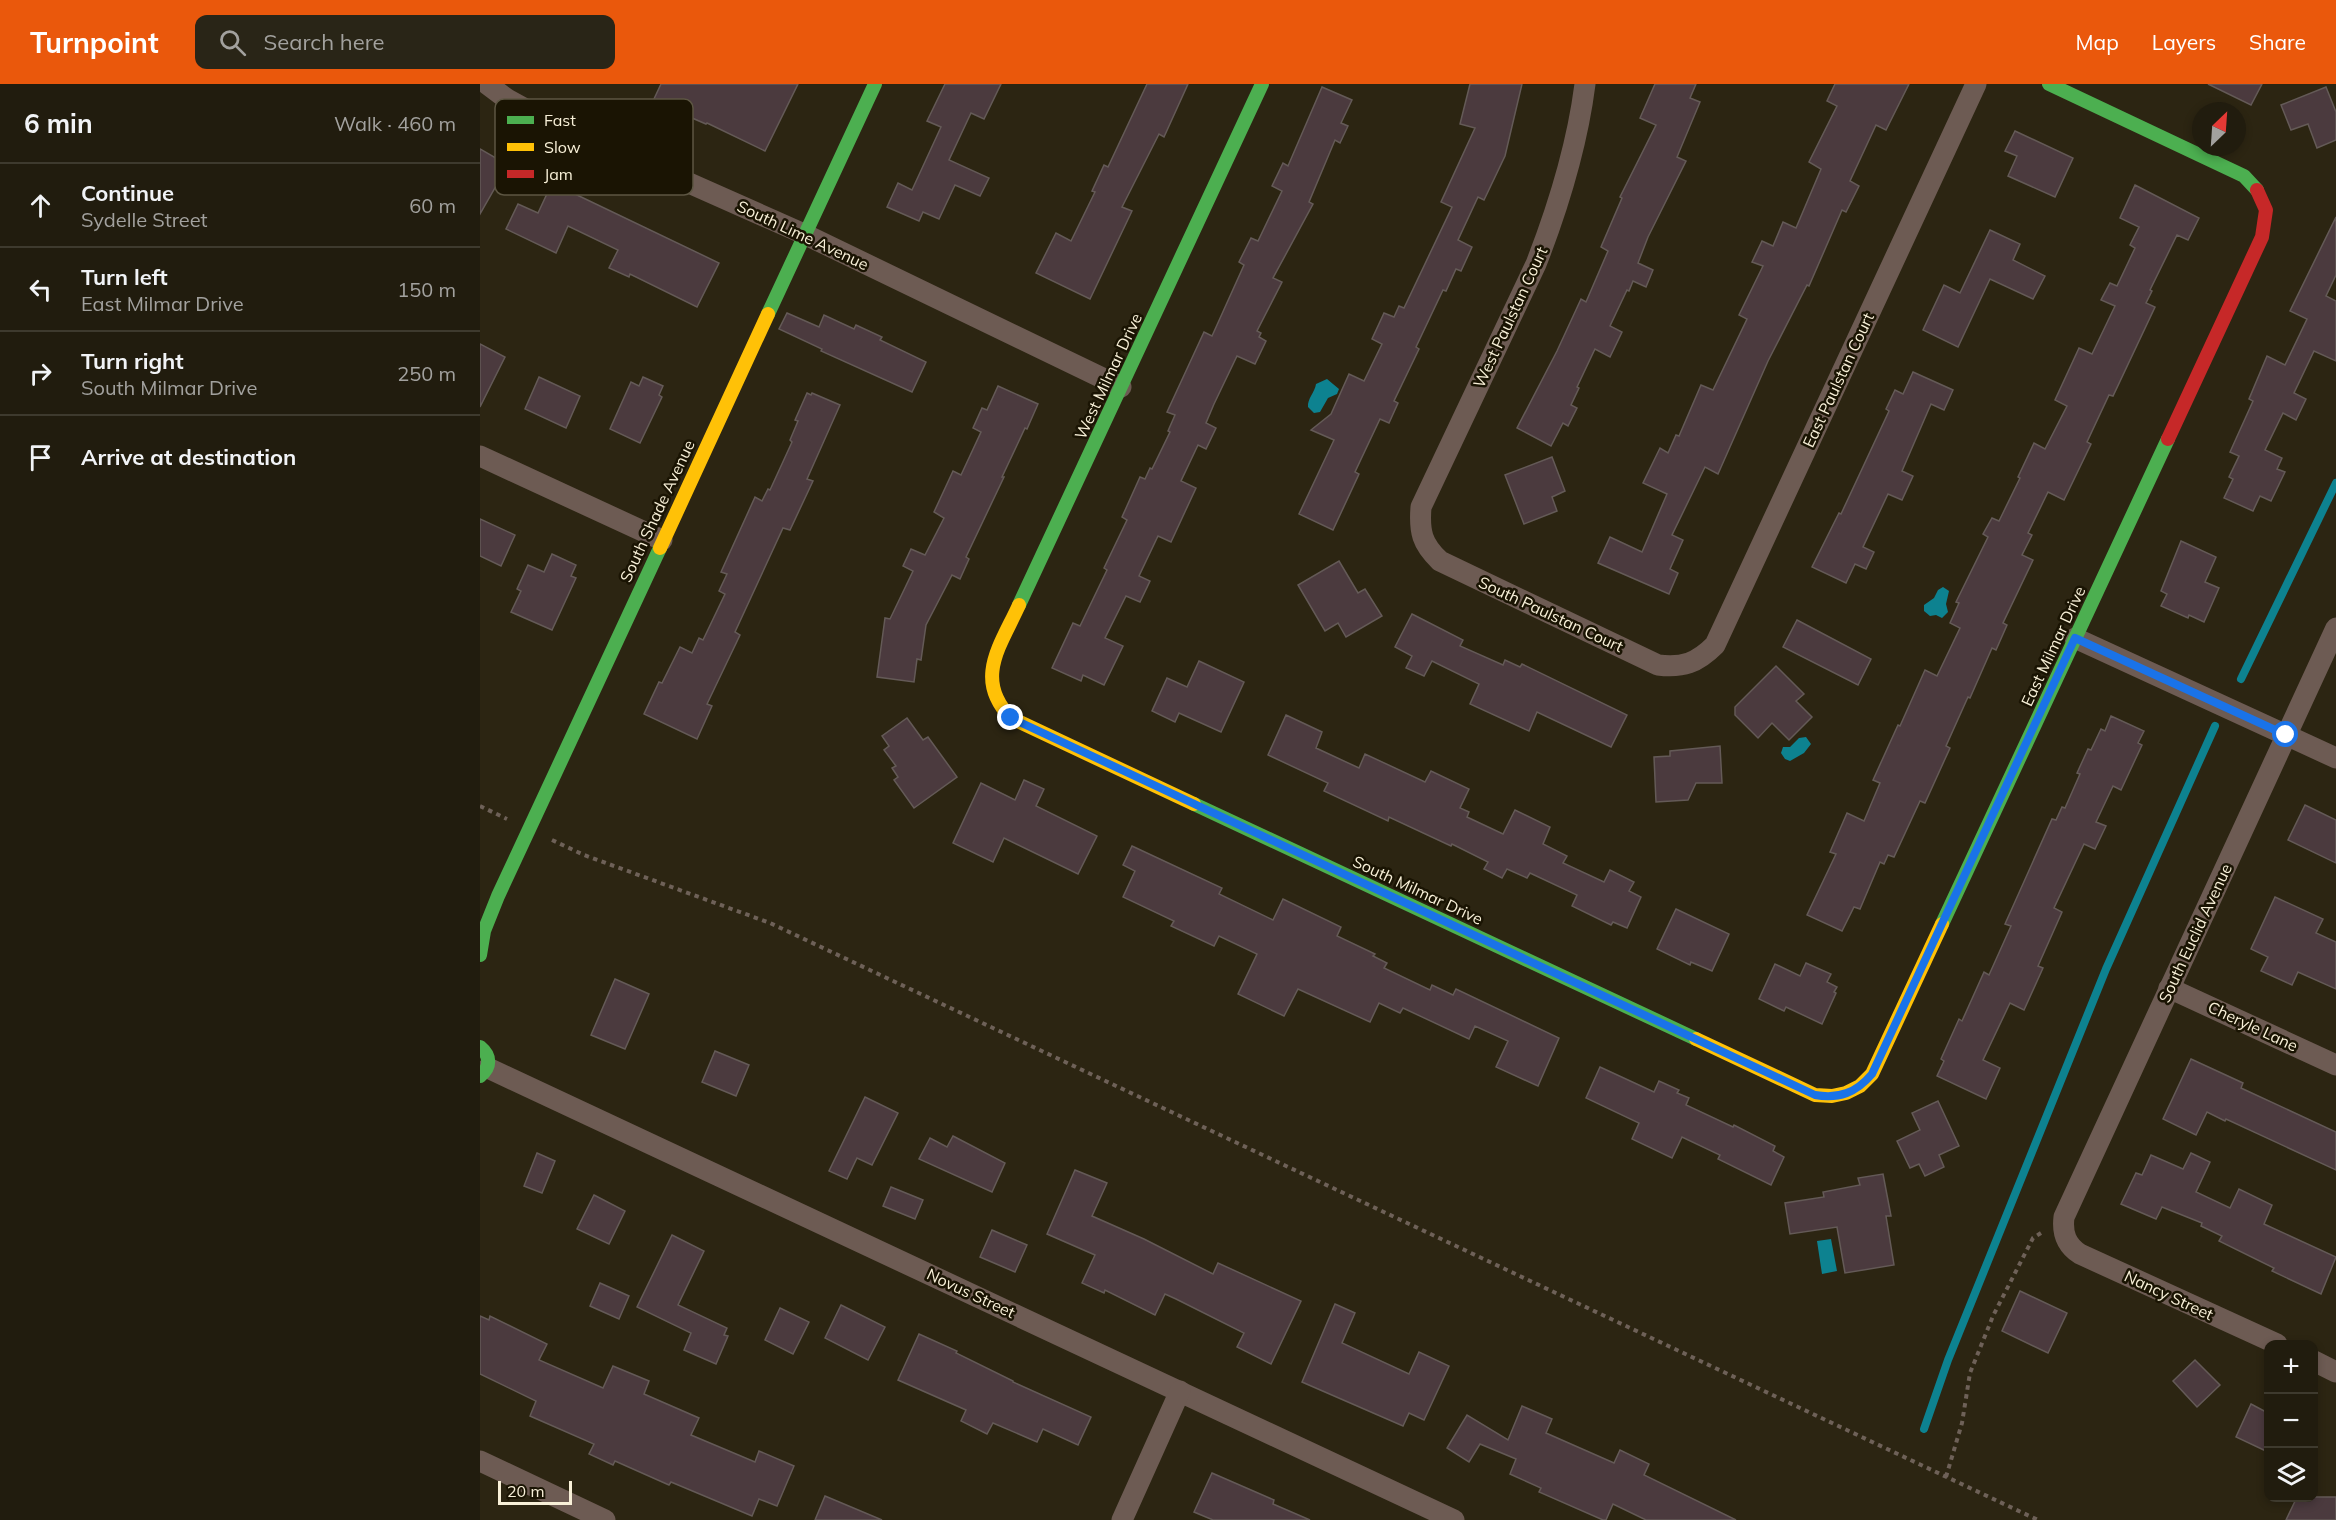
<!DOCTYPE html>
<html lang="en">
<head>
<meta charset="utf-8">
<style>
  body { margin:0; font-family:Mulish,sans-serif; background:#292517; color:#f1f3f6 }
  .controls { position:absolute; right:18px; bottom:18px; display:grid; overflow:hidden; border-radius:12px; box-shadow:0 3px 9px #0003 }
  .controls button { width:54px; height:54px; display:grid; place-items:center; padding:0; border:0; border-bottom:2px solid #3e3a2e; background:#211c0e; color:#f1f3f6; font:30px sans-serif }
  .compass { position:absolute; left:1712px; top:18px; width:54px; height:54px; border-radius:50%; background:#211c0e; box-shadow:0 3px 9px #0003; rotate:25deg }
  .scale { position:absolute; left:18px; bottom:15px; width:74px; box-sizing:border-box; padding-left:6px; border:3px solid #f8f0d8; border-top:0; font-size:16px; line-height:21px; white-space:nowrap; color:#f8f0d8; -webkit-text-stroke:4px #1a1403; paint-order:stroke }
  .stop { position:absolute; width:18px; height:18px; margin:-14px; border:4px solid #1a73e8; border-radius:50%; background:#fff }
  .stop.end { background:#1a73e8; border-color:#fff; box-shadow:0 2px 6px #0008 }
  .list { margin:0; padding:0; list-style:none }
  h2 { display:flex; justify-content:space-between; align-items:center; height:78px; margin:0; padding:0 24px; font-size:26px }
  h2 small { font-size:20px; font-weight:400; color:#a2a19e }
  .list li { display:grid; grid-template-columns:39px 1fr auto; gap:18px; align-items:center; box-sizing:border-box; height:84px; padding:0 24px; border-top:2px solid #3e3a2e }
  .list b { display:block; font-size:22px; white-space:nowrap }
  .list p { margin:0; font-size:20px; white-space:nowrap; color:#a2a19e }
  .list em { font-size:20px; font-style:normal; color:#a2a19e }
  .icon { flex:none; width:33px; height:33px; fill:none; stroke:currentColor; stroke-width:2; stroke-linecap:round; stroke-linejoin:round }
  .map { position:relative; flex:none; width:1856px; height:1436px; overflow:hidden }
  header { display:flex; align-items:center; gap:36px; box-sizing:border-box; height:84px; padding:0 30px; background:#ea580c; color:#fff }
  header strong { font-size:28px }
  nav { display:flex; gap:33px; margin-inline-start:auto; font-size:21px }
  .search { width:420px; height:54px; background:#292517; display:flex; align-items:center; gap:15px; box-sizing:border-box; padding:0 21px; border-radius:12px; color:#a2a19e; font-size:22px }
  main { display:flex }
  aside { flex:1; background:#211c0e }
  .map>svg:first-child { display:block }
  .water { fill:#0d8290 }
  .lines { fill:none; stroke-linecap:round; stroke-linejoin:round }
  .stream { stroke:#0d8290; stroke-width:8 }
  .building { fill:#4b3a3e; stroke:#645a57; stroke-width:1.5 }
  .path { stroke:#6e6158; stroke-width:4; stroke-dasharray:4.5 4.5; stroke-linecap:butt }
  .street { stroke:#6d5b53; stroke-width:21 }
  .fast { stroke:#4caf50; stroke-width:14 }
  .slow { stroke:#ffc107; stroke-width:14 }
  .jam { stroke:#c62828; stroke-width:14 }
  .route { stroke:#1a73e8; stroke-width:8 }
  .labels { text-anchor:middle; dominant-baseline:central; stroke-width:5; stroke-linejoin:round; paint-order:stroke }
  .street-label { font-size:16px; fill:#f8f0d8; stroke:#1a1403 }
  .key { fill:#1a1403; stroke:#5d5643; stroke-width:1.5 }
  .key-label { font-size:16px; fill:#f8f0d8 }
</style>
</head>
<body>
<header>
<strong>Turnpoint</strong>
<div class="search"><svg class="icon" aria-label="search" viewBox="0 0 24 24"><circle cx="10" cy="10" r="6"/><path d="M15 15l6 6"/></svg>Search here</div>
<nav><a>Map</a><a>Layers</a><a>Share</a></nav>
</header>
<main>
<aside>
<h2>6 min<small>Walk · 460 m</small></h2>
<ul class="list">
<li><svg class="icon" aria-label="ahead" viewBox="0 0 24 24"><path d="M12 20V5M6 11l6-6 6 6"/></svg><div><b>Continue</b><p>Sydelle Street</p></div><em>60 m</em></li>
<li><svg class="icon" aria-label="left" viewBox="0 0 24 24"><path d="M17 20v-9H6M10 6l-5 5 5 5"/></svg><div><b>Turn left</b><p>East Milmar Drive</p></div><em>150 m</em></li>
<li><svg class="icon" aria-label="right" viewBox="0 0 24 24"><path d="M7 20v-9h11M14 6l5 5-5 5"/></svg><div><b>Turn right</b><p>South Milmar Drive</p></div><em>250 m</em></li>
<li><svg class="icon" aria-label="arrive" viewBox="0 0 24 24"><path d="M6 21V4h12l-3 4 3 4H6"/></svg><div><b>Arrive at destination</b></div></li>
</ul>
</aside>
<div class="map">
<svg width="1856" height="1436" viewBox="0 0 1856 1436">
  <rect width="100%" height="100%" fill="#2c2512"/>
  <g class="water">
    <path d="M847,295L859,305L857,310L848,314L840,328L834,329L828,323C827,315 835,308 836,300Z"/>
    <path d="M1463,503L1469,507L1466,520L1468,528L1462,534L1456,531L1450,532L1444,527V521L1454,514L1458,506Z"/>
    <path d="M1326,653L1331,660L1324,669L1310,677L1305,675L1301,669L1303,663H1310L1319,654Z"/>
    <path d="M1351,1155L1357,1187L1342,1190L1337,1157Z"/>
  </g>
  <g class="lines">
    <g class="stream">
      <path d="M1761,595L1856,399"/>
      <path d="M1444,1345L1468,1276L1626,885L1735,642"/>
    </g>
  </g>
  <g class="building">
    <path d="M181,0H318L285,67L227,39L226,40L173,17Z"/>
    <path d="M465,0H521L504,35L491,29L469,76L509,94L500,112L475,101L459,135L443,128L439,137L407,123L418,99L432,106L461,43L447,37Z"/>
    <path d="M667,0H708L684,53L679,50L642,123L652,127L610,215L556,189L576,149L591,157L615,108L612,107L624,81L628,83Z"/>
    <path d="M990,0H1042L1025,72L1004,116L998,113L978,156L992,163L981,187L976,185L966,207L963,206L936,263L939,265L914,317L918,319L909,339L900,335L875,388L879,390L853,446L819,430L854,356L831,346L851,330L869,290L884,297L902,260L892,255L904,229L914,233L919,222L924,224L972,123L961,118L995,44L980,40Z"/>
    <path d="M1175,0H1216L1210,14L1220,18L1197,73L1206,77L1168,153L1158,179L1173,186L1166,203L1153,197L1149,207L1147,206L1130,242L1142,248L1130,273L1115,265L1097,303L1099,304L1091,321L1097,324L1088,342L1083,339L1071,362L1037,344L1077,267L1101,215L1106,218L1128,167L1121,163L1142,114L1140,113L1176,41L1160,34Z"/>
    <path d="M1355,0H1429L1406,46L1396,41L1370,97L1379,102L1366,128L1362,126L1329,202L1327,201L1288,277L1238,390L1225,383L1192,451L1203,456L1190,485L1198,489L1189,510L1118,479L1130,453L1162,468L1187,410L1163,399L1180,364L1188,369L1196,351L1199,352L1221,301L1233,306L1267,235L1259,231L1283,182L1272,178L1282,157L1293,162L1303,138L1316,144L1341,85L1329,78L1357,22L1347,17Z"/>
    <path d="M1728,0H1782L1771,21Z"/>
    <path d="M842,3L872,16L861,39L868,42L860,59L855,56L829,118L833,120L793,194L802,198L777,247L781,249L779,253L786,257L775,280L757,272L734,320L726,339L736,344L726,365L718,361L701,397L716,404L691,458L678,452L659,492L670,497L660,518L646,512L625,554L643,562L624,601L603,591L601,597L572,584L593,539L600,542L627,486L624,484L647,436L642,433L660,393L665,395L670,384L672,385L690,348L688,347L695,331L687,328L724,248L732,252L764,181L759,178L771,154L778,157L802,107L792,102L803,79L808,82Z"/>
    <path d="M1846,3L1856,28V56L1837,64L1828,40L1811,46L1801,21Z"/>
    <path d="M1535,47L1593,74L1575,113L1528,92L1537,72L1525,67Z"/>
    <path d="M0,65L28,81L0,130Z"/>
    <path d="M72,99L239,179L217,223L150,190L149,193L129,184L138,166L88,142L76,169L26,145L38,120L58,129Z"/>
    <path d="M1655,101L1719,134L1708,156L1697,151L1670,206L1672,207L1666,219L1675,223L1633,312L1629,311L1607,358L1611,360L1584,416L1568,408L1548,449L1552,451L1542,471L1553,476L1523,539L1527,541L1516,566L1512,564L1490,614L1488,613L1466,662L1470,664L1445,719L1440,717L1414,773L1408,771L1404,780L1400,778L1380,825L1374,823L1362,847L1327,831L1356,770L1350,768L1367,729L1384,737L1400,699L1393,696L1418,641L1420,642L1445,586L1457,592L1480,544L1470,539L1479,519L1476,518L1508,453L1503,450L1512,434L1519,437L1540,394L1538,393L1554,359L1565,365L1587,322L1575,316L1599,264L1612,270L1635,222L1621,216L1630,199L1637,202L1655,164L1650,161L1659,143L1640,134Z"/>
    <path d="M1856,133V191L1846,212L1856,217V277L1834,267L1814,309L1826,315L1816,336L1803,329L1785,366L1802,374L1797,385L1805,388L1791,417L1780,412L1773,427L1744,414L1753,395L1749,393L1759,372L1750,368L1773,317L1769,315L1787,272L1805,281L1827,235L1810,227Z"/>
    <path d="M1510,146L1540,160L1533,176L1565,192L1553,215L1510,195L1478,263L1443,246L1464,201L1480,209Z"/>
    <path d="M307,229L339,243L344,231L374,245L376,241L402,253L400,256L446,278L432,308L341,267L342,265L299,245Z"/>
    <path d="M0,260L25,273L0,323Z"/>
    <path d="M1433,288L1473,306L1464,326L1451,320L1422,387L1433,392L1422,416L1408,410L1383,463L1394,468L1386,485L1375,480L1366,499L1332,483L1359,429L1361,430L1409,327L1406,325L1415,306L1423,310Z"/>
    <path d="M59,293L100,312L86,344L45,325Z"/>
    <path d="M163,293L183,302L179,311L182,313L160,359L130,345L151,298L159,302Z"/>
    <path d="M518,302L558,320L547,345L545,344L522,393H524L486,473L489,475L480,495L472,491L446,541L441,576L437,575L434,598L397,593L405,534L410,535L433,487L423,482L431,465L445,471L464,434L454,428L473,387L481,391L501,348L493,344L502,324L507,326Z"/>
    <path d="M327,309L331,311L332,309L360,321L327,395L333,397L310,446L303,444L255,548L260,551L227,620L232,622L217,655L164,630L179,598L182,599L200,563L212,569L219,554L223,556L245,510L239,507L247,490L241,488L275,413L282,417L288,405L290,406L312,358L310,356L318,337L315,336Z"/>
    <path d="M1072,373L1085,407L1072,413L1077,427L1044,440L1025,391Z"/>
    <path d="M0,435L35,451L21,482L0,472Z"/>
    <path d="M1701,457L1736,473L1725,498L1739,504L1724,538L1709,531L1708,534L1681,522L1687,510L1681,507Z"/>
    <path d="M72,470L96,481L91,492L96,494L72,546L31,528L41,507L37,505L48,481L64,488Z"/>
    <path d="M859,477L878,509L885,505L902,532L866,553L858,539L845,547L818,501Z"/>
    <path d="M932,530L983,556L980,562L1023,581L1025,576L1040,583L1042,580L1147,631L1131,663L1057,628L1049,647L990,620L999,600L952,577L944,592L926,584L932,572L915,563Z"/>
    <path d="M1317,536L1391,575L1378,601L1303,563Z"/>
    <path d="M719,577L764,598L741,648L699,629L695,638L672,627L687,594L707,603Z"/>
    <path d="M1296,582L1324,610L1316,617L1332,633L1309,656L1292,639L1278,654L1255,631V623Z"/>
    <path d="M806,631L842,648L836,664L879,684L885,670L945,698L951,687L989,705L980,724L989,728L987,733L1023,750L1035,726L1070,743L1063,760L1087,772L1083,779L1124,798L1130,786L1154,798L1149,807L1161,813L1147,844L1133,838L1131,841L1092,822L1097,811L1050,789L1047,794L1027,785L1022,794L1004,785L1008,778L972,760L971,762L909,733L908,737L844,707L848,699L788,671Z"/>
    <path d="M1631,632L1664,647L1658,659L1662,661L1641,706L1633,702L1616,738L1626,742L1615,765L1604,760L1574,824L1582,828L1558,882L1563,884L1544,926L1530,919L1503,976L1520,984L1506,1015L1457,992L1464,977L1461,975L1479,935L1482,937L1504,888L1509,891L1531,842L1525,840L1572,735L1576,736L1582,723L1585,724L1600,690L1597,689L1608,665L1611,666L1621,645L1625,647Z"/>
    <path d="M427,634L443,656L448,653L477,693L434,724L414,696L418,693L412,684L416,682L404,666L409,662L402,652Z"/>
    <path d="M1240,662L1242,699H1216L1208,716L1176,718L1174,673L1190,672V667Z"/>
    <path d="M544,696L564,705L556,722L617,752L598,790L524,754L513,778L473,759L501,699L535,716Z"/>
    <path d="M1825,721L1856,736V779L1808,756Z"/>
    <path d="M652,762L742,804L739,810L793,836L803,815L861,843L857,852L895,870L893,872L907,879L904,884L950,906L952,901L973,911L976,905L1079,954L1058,1002L1016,983L1028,957L995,942L989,955L923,924L920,929L899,919L890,938L818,905L804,932L758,910L777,870L739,852L734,862L691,842L694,837L643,813L655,787L643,781Z"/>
    <path d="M1795,813L1843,835L1836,849L1856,858V905L1818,888L1812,901L1781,887L1788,873L1771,865Z"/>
    <path d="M1196,825L1249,850L1232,887L1211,878L1210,881L1177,865Z"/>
    <path d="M1326,879L1351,890L1347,898L1357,903L1354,908L1356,909L1342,940L1306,923L1304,927L1279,915L1295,880L1320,892Z"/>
    <path d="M135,895L169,910L145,965L111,951Z"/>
    <path d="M235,967L269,981L256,1012L222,998Z"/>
    <path d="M1711,975L1763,999L1761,1004L1856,1048V1086L1746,1035L1745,1037L1727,1028L1716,1051L1683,1035Z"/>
    <path d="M1120,983L1174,1008L1179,997L1199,1006L1197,1009L1209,1014L1206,1021L1253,1043L1254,1041L1295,1062L1293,1067L1304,1073L1291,1101L1238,1075L1240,1071L1202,1053L1192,1074L1152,1055L1159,1039L1106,1014Z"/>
    <path d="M385,1013L418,1029L392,1081L377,1074L367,1095L349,1087Z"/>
    <path d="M1458,1017L1479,1062L1459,1071L1464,1083L1445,1092L1439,1080L1430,1084L1417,1057L1440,1046L1432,1029Z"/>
    <path d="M473,1052L525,1079L512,1108L439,1075L450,1054L467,1063Z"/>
    <path d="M57,1069L75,1077L62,1109L44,1102Z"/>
    <path d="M1711,1069L1730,1078L1716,1108L1750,1124L1759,1105L1792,1121L1784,1140L1856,1173L1841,1210L1792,1187L1794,1184L1739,1157L1742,1152L1721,1142L1722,1139L1682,1123L1676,1135L1641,1120L1656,1089L1662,1091L1671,1071L1703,1085Z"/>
    <path d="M595,1086L627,1099L612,1132L664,1155L733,1190L738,1179L821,1217L791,1280L757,1263L764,1249L696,1215L685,1210L675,1231L625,1206L624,1209L602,1199L615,1171L567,1150Z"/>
    <path d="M1403,1090L1411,1132H1406L1414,1181L1365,1189L1357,1143L1310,1150L1305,1119L1344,1113L1343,1108L1380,1101L1378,1094Z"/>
    <path d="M411,1103L443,1116L435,1135L403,1122Z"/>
    <path d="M114,1111L145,1127L129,1160L97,1145Z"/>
    <path d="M512,1146L547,1161L535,1188L500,1173Z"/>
    <path d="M192,1151L224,1167L198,1221L247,1244L244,1251L248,1252L236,1280L204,1266L211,1249L157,1223Z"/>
    <path d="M120,1199L149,1212L139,1235L110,1222Z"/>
    <path d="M1540,1207L1587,1229L1568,1269L1522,1247Z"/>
    <path d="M855,1220L875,1229L862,1259L929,1290L939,1268L969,1282L944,1336L929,1329L923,1342L822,1298Z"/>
    <path d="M361,1221L405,1243L388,1276L345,1254Z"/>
    <path d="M300,1224L329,1238L313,1270L285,1256Z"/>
    <path d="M0,1232L9,1236L10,1232L67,1260L59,1276L123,1304L133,1282L169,1297L164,1310L219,1334L211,1351L275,1378L279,1367L314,1382L297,1422L279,1415L272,1432L191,1398L189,1401L135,1377L133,1381L109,1370L114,1360L50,1332L56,1317L0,1290Z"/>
    <path d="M439,1250L477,1267L476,1269L533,1297V1298L611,1333L598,1361L563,1345L557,1358L513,1339L507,1350L481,1337L486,1326L418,1296Z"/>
    <path d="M1715,1276L1740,1301L1717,1323L1693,1297Z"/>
    <path d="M1771,1320L1788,1329V1368L1756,1353Z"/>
    <path d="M1042,1322L1072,1335L1066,1349L1134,1379L1140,1366L1169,1380L1164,1391L1256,1436H1166L1133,1420L1126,1436H1123L1059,1408L1061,1404L1030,1390L1036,1375L1000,1360L989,1378L967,1364L987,1331L1028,1356Z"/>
    <path d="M732,1389L794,1416L793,1420L830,1436H733L714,1428Z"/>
    <path d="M345,1412L402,1436H335Z"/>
    <path d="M1817,1413H1856V1436H1806Z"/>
  </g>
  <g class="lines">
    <g class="path">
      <path d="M0,722L27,735"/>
      <path d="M72,756L104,771L290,839L1558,1436"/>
      <path d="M1466,1393L1482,1339L1490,1289L1513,1232L1553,1154L1561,1149"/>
    </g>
    <g class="street">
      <path d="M7,0L27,15L58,32L324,150L641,303"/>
      <path d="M1105,0C1097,63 1079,121 1056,180L941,423C939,448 942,460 960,477L1178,581C1203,584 1217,579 1235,561L1496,0"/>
      <path d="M0,372L182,456"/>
      <path d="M1595,554L1856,674"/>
      <path d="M1689,904L1856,981"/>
      <path d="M8,984L974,1436"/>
      <path d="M1797,1260L1600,1170C1586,1161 1582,1149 1584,1133L1856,544"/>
      <path d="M1834,1277L1856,1288"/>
      <path d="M0,1377L125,1436"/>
      <path d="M642,1436L700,1307"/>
    </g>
    <g class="fast">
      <path d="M1569,0L1764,92L1777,106"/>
      <path d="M288,230L395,0"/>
      <path d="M539,521L782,0"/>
      <path d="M714,720L1216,955"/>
      <path d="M1462,840L1688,355"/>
      <path d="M0,871L4,847L18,812L180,464"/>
      <path d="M0,963C11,972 11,983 0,992"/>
    </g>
    <g class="slow">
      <path d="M180,464L288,230"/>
      <path d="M539,521C521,561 493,595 531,634L714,720"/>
      <path d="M1216,955L1335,1011L1352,1012L1366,1009L1380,1002L1392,990L1462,840"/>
    </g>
    <path class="jam" d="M1688,355L1782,153L1786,126L1777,106"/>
  </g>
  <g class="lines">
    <path class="route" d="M531,634L1335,1011C1359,1015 1376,1009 1392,990L1595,554L1806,651"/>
  </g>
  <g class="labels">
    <g class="street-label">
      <text transform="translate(323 151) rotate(25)">South Lime Avenue</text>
      <text transform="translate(1030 233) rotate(-65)">West Paulstan Court</text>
      <text transform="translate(628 292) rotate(-65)">West Milmar Drive</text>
      <text transform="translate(1358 296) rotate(-65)">East Paulstan Court</text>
      <text transform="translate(177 427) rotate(-65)">South Shade Avenue</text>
      <text transform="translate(1071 530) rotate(25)">South Paulstan Court</text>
      <text transform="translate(1573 562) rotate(-65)">East Milmar Drive</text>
      <text transform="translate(938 806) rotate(25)">South Milmar Drive</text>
      <text transform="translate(1715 849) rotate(-65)">South Euclid Avenue</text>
      <text transform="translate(1773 942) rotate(25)">Cheryle Lane</text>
      <text transform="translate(491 1209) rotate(25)">Novus Street</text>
      <text transform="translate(1689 1211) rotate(25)">Nancy Street</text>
    </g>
  </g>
  <rect x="15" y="15" width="198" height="96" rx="9" class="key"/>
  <rect x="27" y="32" width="27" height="8" fill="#4caf50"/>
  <rect x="27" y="59" width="27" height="8" fill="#ffc107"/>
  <rect x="27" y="86" width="27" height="8" fill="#c62828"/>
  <g class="key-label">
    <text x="64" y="42">Fast</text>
    <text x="64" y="69">Slow</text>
    <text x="64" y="96">Jam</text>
  </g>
</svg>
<div class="controls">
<button>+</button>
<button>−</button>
<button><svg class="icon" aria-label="layers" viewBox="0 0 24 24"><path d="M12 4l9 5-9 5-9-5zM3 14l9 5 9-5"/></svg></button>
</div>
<svg class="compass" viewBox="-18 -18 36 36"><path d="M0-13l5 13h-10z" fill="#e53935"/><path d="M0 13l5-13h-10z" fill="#a2a19e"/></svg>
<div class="scale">20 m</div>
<div class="stop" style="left:1806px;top:651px"></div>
<div class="stop end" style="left:531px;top:634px"></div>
</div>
</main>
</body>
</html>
